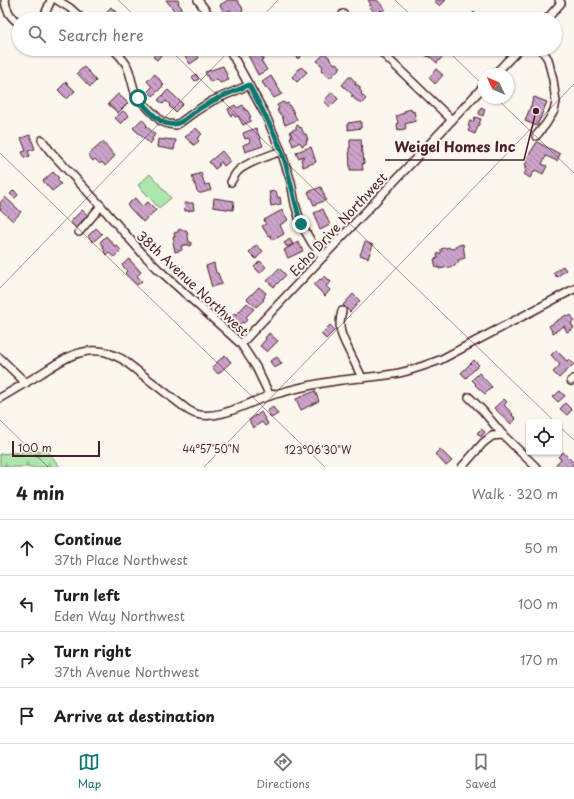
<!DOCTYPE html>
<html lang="en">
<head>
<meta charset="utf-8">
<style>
  body { margin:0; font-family:"Playpen Sans",sans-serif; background:#f6f6f6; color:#202124 }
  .controls { position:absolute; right:12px; bottom:12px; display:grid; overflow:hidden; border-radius:4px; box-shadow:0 1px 3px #0004 }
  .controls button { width:36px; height:36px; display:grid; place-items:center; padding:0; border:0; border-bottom:1px solid #e0e0e0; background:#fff; color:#202124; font:20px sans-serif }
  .compass { position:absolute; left:478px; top:68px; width:36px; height:36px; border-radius:50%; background:#fff; box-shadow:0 1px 3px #0004; rotate:314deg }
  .scale { position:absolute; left:12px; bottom:10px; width:88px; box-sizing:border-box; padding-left:4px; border:2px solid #4a1f2b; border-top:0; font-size:11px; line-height:14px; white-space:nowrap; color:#4a1f2b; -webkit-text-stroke:3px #fbf7ec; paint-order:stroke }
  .stop { position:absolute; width:12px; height:12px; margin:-9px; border:3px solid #0f766e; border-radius:50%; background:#fff }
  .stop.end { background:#0f766e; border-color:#fff; box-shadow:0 1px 4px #0008 }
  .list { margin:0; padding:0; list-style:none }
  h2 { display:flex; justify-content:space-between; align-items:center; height:52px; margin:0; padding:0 16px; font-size:17px }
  h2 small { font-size:13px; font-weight:400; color:#757577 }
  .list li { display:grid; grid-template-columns:26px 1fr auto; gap:12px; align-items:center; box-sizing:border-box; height:56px; padding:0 16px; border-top:1px solid #e0e0e0 }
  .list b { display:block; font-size:15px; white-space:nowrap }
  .list p { margin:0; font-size:13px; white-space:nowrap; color:#757577 }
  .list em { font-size:13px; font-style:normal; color:#757577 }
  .icon { flex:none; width:22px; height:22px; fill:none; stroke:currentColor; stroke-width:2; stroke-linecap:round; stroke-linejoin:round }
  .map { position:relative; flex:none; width:574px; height:467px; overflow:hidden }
  .search { position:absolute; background:#fff; box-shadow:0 1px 3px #0004; left:12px; right:12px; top:12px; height:44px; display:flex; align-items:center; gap:10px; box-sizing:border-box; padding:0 14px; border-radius:22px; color:#757577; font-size:15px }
  .sheet { height:276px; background:#fff }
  nav { display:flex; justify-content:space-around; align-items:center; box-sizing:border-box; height:56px; border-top:1px solid #e0e0e0; background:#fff; font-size:11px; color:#757577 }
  nav a { display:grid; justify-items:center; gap:2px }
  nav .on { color:#0f766e }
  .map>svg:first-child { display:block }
  .forest { fill:url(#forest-firs); stroke:#7b836c }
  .garden { fill:#ace7ac; stroke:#7b836c }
  .building { fill:url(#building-back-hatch); stroke:#4a1f2b }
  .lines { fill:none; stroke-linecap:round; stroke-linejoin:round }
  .minor-casing { stroke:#4a1f2b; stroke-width:10 }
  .minor { stroke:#fbf7ec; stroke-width:7 }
  .route { stroke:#0f766e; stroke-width:5 }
  .ticks { fill:none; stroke:#4a1f2b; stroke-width:1; stroke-opacity:0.45 }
  .labels { text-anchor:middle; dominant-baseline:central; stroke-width:4; stroke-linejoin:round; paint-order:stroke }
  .street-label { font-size:13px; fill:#4a1f2b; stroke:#fbf7ec }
  .ticks-label { font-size:10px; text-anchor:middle; fill:#4a1f2b; stroke:#fbf7ec; stroke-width:4; stroke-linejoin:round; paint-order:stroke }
  .leader { fill:none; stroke:#4a1f2b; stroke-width:1.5 }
  .callout-dot { fill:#4a1f2b; stroke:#fbf7ec; stroke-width:1.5 }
  .callout-label { font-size:14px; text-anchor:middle; font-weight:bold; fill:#4a1f2b; stroke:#fbf7ec; stroke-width:4; stroke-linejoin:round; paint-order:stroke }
</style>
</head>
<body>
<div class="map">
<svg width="574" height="467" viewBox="0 0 574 467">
  <defs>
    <pattern id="forest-firs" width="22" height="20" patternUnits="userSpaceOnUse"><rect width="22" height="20" fill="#ace7ac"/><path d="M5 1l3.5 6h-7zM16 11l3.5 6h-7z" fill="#96c694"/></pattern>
    <pattern id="building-back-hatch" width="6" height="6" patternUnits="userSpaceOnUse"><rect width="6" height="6" fill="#cca4cb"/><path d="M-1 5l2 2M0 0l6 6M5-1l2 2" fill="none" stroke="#a885a5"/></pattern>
  </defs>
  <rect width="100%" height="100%" fill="#fbf7ec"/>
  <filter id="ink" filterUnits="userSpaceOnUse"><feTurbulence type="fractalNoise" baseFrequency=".025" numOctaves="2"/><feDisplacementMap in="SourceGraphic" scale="8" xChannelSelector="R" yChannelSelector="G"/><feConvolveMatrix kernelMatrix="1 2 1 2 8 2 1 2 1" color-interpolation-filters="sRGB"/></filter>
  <g filter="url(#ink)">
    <path class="forest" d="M47,450L60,467H0V454Z"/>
    <path class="garden" d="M150,174L171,198L159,208L138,185Z"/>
    <g class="building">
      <path d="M166,0H178L179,2L178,3L182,8L176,13Z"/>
      <path d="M228,0H237L242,7L243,11L233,17L230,14L231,12L230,10L224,13L220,5Z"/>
      <path d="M368,0H377L385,9L382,12L381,10L376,14L369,6L371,5Z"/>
      <path d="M435,0H446L440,6L434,1Z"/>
      <path d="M111,7L123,19H109L104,14Z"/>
      <path d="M474,12L480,19H467Z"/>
      <path d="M184,49H194L199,58L190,64L182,51Z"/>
      <path d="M425,49H436L443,56L437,63L429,56L428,57L422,52Z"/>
      <path d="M255,50L257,53L259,52L264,59L261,60L267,70L258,75L248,55Z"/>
      <path d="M157,52L161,55L157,60L153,57Z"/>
      <path d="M299,52L302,55L298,59L295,56Z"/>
      <path d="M325,53L330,58L329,59L335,64L336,63L341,67L330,78L321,70L323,67L317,61Z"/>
      <path d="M223,66L229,80L220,83L218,79L210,82L205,72Z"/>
      <path d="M84,67L92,75V76L96,81L90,87L77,73Z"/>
      <path d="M301,67L307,72L297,82L292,77Z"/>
      <path d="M436,69L443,75L435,84L429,78Z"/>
      <path d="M155,74L164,85L153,96L148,91L152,87L147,81Z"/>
      <path d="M196,74L199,79L195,81L192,77Z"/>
      <path d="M271,76L282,94L274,98L267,88H266L262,82Z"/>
      <path d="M349,77H351L356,83L355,85H358L360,87V90L362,93L361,94L366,99L361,104L351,96L353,95L342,85Z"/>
      <path d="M66,82L75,91L67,99L58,90Z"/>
      <path d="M168,90L183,104L175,112L169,106L170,105L166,101L163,104L158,100Z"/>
      <path d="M332,92L338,99L330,107L324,101Z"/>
      <path d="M118,94L128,103L118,113L108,104Z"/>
      <path d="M534,97L547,102L537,126L525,121Z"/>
      <path d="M283,102L286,104L288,103L292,110V109L297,120L285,125L282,116L280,114H279L277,110L279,109L277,105Z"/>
      <path d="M235,105L237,108L243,105L245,110H247L251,117L249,118L251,121L243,125L238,116L235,117L233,114L231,116L228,109Z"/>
      <path d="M481,107L485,109L483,116L479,114Z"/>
      <path d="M411,109L412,112L414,111L416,121L405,124L406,128L405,129L399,130V129L398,130L397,125L398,122L396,116L404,113V111Z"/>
      <path d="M123,111L129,116L121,124L115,118Z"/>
      <path d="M475,117L481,119L475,134L468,131L470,127L468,126L470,121L473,122Z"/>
      <path d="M142,119L147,125L146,126L155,134L152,139L153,140L150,144L133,128Z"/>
      <path d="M361,121V128L348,130V123Z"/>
      <path d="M298,125L300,128L301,127L304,134H306L308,140H306L307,143L302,146L300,142L293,146L290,137H292L290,131L296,129V126Z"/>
      <path d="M196,128L202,134L197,139L199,141L194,145L185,137Z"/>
      <path d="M256,128L263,146L245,152L243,145L250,142L249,138L245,139L243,133Z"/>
      <path d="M30,135L35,149L28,151L30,156L25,158L22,152L26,151L21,138Z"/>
      <path d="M158,139L164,140V139L176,140L174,150L157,147Z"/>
      <path d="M350,139H361L362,153H363L364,164H362L363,170H350L349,148H350Z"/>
      <path d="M103,142L115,156L105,166L102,162L100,164L95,159L93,161L88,155Z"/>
      <path d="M537,142L560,154L557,161L546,156L542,164L547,166L543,174L535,170L530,178L524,174L526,171L525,169L527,166L525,165L528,159L527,158Z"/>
      <path d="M311,147L316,162L303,167L301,159L304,157V156L298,158L296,152Z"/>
      <path d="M222,151L230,161L224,166L221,162L218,164L220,165L215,169L209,162Z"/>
      <path d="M53,172L59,178L57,180L61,184L52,191L43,181Z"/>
      <path d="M201,173L205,185L209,184L211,190L202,193H199L197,191L192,176Z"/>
      <path d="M321,187L326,200L314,205L308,192Z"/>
      <path d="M14,190L18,195L15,198L10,194Z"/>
      <path d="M276,191L278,198L280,197L281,204L271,206L270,200L271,199L269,192Z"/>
      <path d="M5,197L21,212L13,221L0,209V203Z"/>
      <path d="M135,198L142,206L148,202L156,210L143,222L127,205Z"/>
      <path d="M214,198L234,201L233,210L213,207Z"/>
      <path d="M184,203H193L194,210L185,211Z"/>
      <path d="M323,209L330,225L320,230L316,219H317L314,213Z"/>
      <path d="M82,210L89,216L84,221L83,220L76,228L70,222Z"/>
      <path d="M282,210L288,220L280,225L284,234L273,240L270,235L268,236L262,226L266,224L264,220Z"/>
      <path d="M96,228L102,234L93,242L88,236Z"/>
      <path d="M182,229V230H186L187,231L189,242H191L192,245L188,246V244L181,246L182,250L175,252L173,242L174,241L173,237H175L174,233L178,232V230Z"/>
      <path d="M106,236L115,246L116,245L121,250L114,257L109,253L107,255L104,252L105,251L103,248L104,247L100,242Z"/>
      <path d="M290,239L293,244L287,247L284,243Z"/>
      <path d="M298,242L303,251L288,258L284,250Z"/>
      <path d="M365,242L373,245L368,258L360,255Z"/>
      <path d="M463,244L465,258L458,260L459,262L455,264V266L439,269V267L436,268L434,259L438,258L437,254L441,253V249L449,247L450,249L456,248L455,246Z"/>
      <path d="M256,245L263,251L256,259L249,252Z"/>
      <path d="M129,259L141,272L137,276L142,281L137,285L125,273L127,271L122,265Z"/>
      <path d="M260,261L266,267L260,273L254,267Z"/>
      <path d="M214,263L216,273H218L222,284L212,287L206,266Z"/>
      <path d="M563,266L566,270L557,277L553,273Z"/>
      <path d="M279,268L286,275L274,287L267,281Z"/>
      <path d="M325,276L331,282L326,286L330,290L325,296L314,285L320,279L321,280Z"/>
      <path d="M259,287L266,293L264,296L265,297L263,299L264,300L256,307L247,299Z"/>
      <path d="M353,294L360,301L350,312L343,305Z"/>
      <path d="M247,303L254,309L246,317L248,319L244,323L242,322L238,326L229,318L235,313L236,315Z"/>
      <path d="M566,315L568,317L571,315L574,320V321L571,323L574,328L567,332L564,326L553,333L549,326Z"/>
      <path d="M330,325L335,330L326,339L321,334Z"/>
      <path d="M269,333L278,341L267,352L260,346L266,339L265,338Z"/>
      <path d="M556,350L567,361L569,359L574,364L559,378L553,372L560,365L551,355Z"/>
      <path d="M225,355L231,362L218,374L212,367Z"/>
      <path d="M277,357L282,364L274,368L270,361Z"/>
      <path d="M474,360L479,365L466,378L461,373Z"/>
      <path d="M479,373L492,387L485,394L475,385L476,384L472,380Z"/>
      <path d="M315,391L319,401L301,410L296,399Z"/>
      <path d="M560,391L565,396L558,402L553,397Z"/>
      <path d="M504,399L507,402L504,405L513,414L512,415L516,419L511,424L494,408Z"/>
      <path d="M565,403L572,410L567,415L560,409Z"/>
      <path d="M273,407L278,414L271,418L267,411Z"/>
      <path d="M261,412L268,424L265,426L262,422L253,428L249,420L254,417V416L255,415L256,416Z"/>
      <path d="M481,429L485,432L481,437L477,433Z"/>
      <path d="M440,449L452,461L446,466L435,454Z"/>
      <path d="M563,452L574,463L571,467H559L556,464L561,459L558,457Z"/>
    </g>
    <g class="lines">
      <defs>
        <g id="minor">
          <path d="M5,0C6,10 11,18 19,23"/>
          <path d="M57,0L70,8L82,19"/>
          <path d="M198,0L212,19"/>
          <path d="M343,14L347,19"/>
          <path d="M43,19L51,0"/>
          <path d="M547,19L561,3L559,0"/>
          <path d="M113,49L120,56L126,64L129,71L135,93L138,98L161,121L168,124L176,125L181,122L196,111L212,101L249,85"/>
          <path d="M229,49L265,114L281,151L291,182L295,204L301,224L312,243L323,257"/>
          <path d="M378,49L452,120"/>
          <path d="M495,74L519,49"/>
          <path d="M536,136L546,124L554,111L556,102L553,80L548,59L541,49"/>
          <path d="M42,140L50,151L101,206L142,253L158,269L241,344L256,367L270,396"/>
          <path d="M231,182C233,178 235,174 238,171C249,161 267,157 281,151"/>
          <path d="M79,232L101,206"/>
          <path d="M342,311C337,330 342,336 350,353C354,361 358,369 362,378"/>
          <path d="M241,344L484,86"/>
          <path d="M0,358L26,383"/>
          <path d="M571,381L574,379"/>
          <path d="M469,397L483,411L503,435L536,467"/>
          <path d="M0,398C12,391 25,383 37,376C55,365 76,348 99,351C107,351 115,356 122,359L188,410C190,411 193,413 196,414C220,421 250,401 272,395C293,389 314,384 335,381C356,378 378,377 399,373C413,370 426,365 440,360L574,289"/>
          <path d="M462,467L483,443L492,436L503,435"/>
        </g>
      </defs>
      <use href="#minor" class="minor-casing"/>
      <use href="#minor" class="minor"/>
    </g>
  </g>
  <g class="lines" filter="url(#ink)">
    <path class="route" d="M138,98C145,106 158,123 169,124C180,126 187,117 196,111C212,99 231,93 249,85C261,107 273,129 282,152C290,176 294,200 301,224"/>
  </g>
  <path class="ticks" d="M118,0L138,19M395,0L415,19M260,19L278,0M169,49L555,422M446,49L484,86M496,98L574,173M0,153L325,467M0,288L231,49M0,420L48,467M559,426L574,440M204,467L574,84"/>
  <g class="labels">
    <g class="street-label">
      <text transform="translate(338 224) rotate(-47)">Echo Drive Northwest</text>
      <text transform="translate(193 283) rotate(43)">38th Avenue Northwest</text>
    </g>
  </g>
  <g class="ticks-label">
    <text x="211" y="453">44°57'50"N</text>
    <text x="318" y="454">123°06'30"W</text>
  </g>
  <path class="leader" d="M536 111L524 160H385"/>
  <circle class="callout-dot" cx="536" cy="111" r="4"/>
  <g class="callout-label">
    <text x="455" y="152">Weigel Homes Inc</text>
  </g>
</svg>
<div class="controls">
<button><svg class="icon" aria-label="locate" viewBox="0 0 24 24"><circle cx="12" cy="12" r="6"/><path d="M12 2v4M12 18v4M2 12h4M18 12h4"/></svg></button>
</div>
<svg class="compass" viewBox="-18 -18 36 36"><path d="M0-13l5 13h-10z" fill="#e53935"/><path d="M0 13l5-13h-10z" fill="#757577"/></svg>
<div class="scale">100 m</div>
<div class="stop" style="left:138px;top:98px"></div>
<div class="stop end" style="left:301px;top:224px"></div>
<div class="search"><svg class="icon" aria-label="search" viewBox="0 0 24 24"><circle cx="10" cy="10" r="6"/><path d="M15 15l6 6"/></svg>Search here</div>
</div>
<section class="sheet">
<h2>4 min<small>Walk · 320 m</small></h2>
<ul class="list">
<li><svg class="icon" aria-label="ahead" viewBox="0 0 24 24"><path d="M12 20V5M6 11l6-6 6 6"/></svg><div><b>Continue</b><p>37th Place Northwest</p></div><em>50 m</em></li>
<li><svg class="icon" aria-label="left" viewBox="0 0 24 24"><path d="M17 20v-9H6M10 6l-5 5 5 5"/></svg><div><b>Turn left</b><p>Eden Way Northwest</p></div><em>100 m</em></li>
<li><svg class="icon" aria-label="right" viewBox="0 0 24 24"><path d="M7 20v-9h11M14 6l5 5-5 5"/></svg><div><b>Turn right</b><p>37th Avenue Northwest</p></div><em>170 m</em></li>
<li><svg class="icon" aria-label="arrive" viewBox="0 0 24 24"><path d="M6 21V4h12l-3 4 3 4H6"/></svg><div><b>Arrive at destination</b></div></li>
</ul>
</section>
<nav>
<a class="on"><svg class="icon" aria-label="map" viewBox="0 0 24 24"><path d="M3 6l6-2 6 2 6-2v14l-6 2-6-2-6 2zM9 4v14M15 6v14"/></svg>Map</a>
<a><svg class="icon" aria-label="directions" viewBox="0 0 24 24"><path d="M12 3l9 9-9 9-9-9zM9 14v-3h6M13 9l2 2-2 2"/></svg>Directions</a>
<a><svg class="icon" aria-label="saved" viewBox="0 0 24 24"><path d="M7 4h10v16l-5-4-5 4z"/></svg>Saved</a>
</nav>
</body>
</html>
